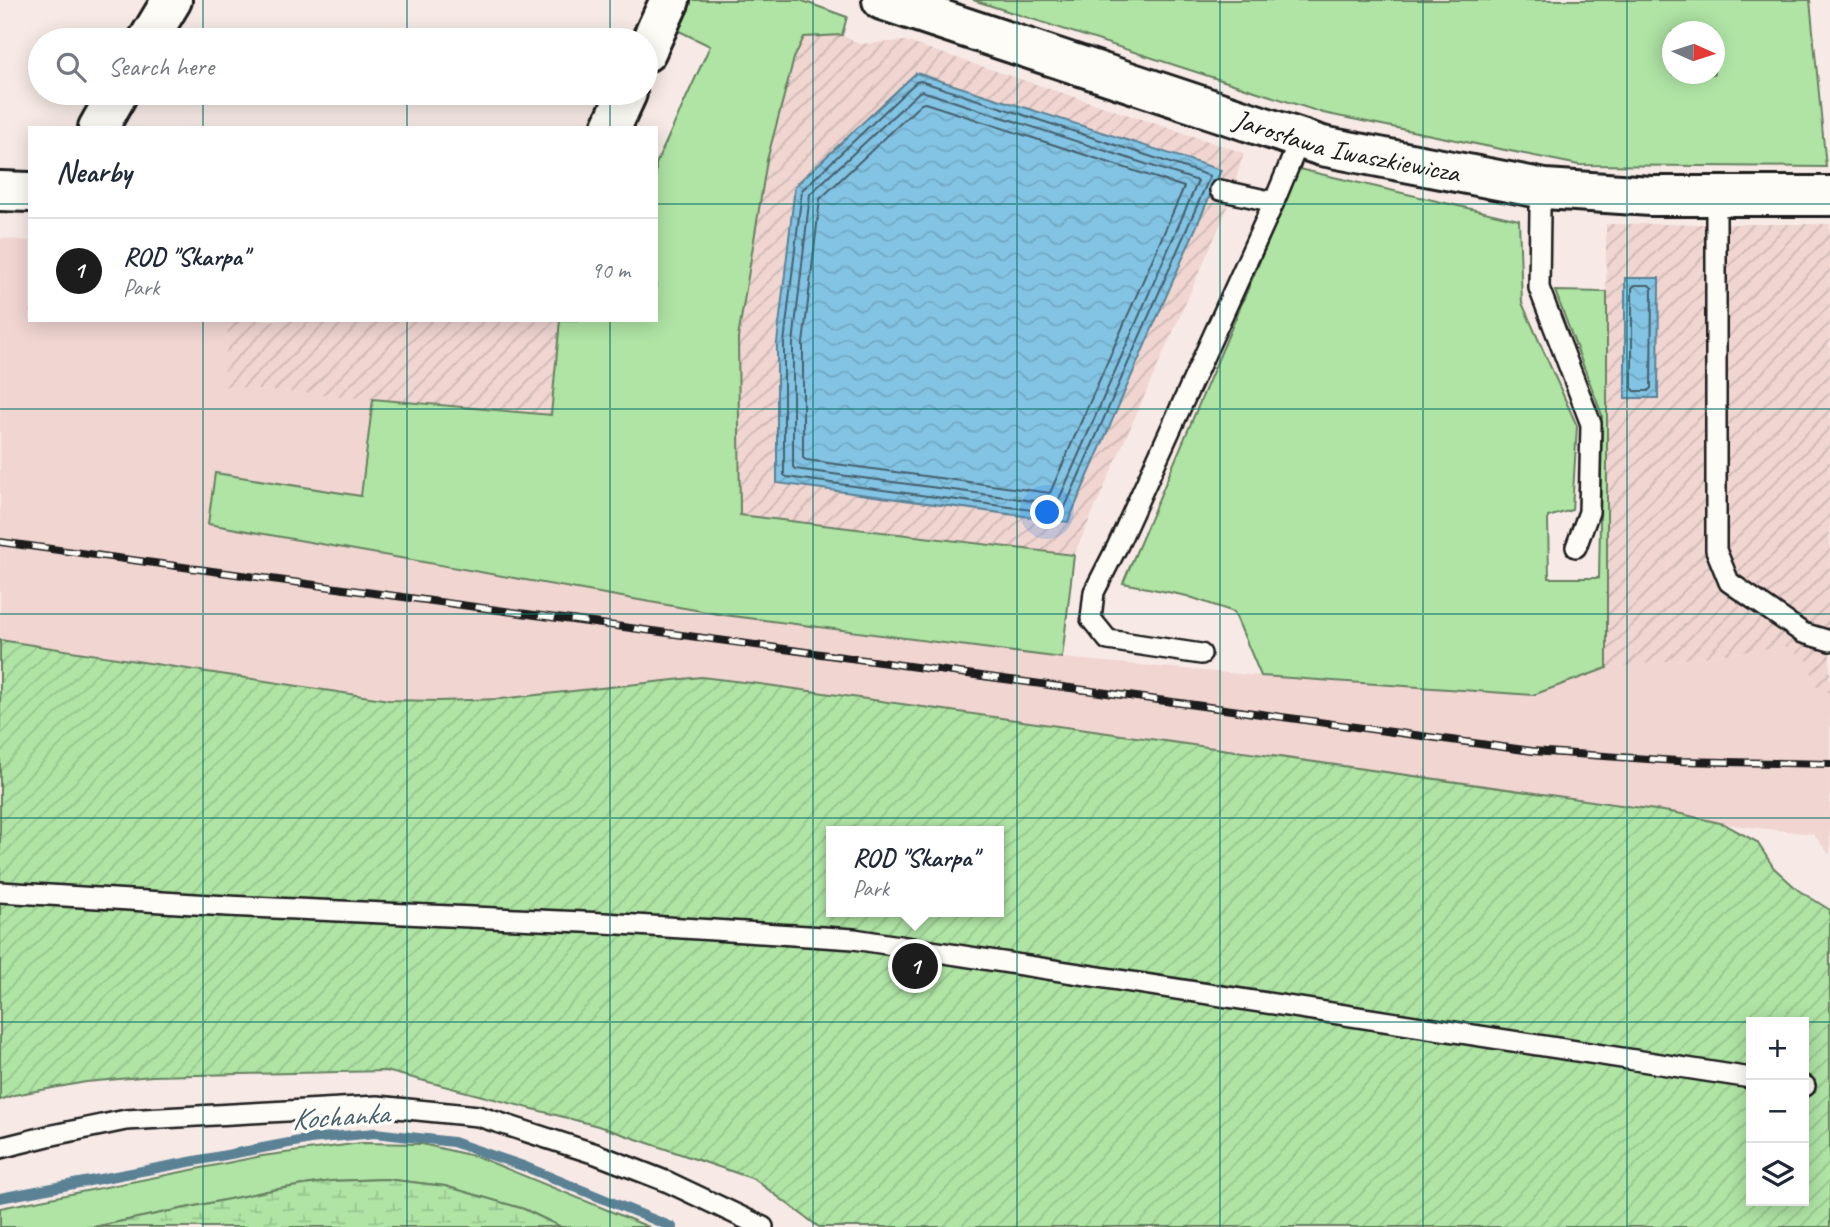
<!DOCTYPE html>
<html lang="en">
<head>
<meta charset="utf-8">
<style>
  body { margin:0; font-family:Caveat,sans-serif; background:#f6f6f7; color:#1f2937 }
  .controls { position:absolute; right:21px; bottom:21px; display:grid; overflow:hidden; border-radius:0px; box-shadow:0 4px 18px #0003 }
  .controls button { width:63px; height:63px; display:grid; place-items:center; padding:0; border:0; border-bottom:2px solid #e0e1e3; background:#fff; color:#1f2937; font:35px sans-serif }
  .compass { position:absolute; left:1662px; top:21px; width:63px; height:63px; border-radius:50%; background:#fff; box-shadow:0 4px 18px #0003; rotate:93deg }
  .you { position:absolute; left:1048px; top:513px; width:24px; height:24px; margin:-18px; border:5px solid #fff; border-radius:50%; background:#1a73e8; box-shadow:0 0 0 10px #1a73e833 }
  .badge { display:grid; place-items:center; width:46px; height:46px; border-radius:50%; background:#1c1c1c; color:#fff; font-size:23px; font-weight:700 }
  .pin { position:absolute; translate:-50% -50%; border:4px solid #fff; box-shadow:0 2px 7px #0006 }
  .popup { position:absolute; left:826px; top:826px; width:178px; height:91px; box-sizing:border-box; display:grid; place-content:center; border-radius:0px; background:#fff; filter:drop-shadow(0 2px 5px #0005); font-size:23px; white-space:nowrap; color:#747a83 }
  .popup b { font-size:26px; color:#1f2937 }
  .popup::after { content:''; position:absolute; left:50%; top:100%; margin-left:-14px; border:14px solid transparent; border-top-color:#fff }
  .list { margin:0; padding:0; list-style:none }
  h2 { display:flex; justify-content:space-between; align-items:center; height:91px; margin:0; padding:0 28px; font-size:30px }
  h2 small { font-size:23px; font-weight:400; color:#747a83 }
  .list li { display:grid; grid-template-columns:46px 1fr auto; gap:21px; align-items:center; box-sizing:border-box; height:105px; padding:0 28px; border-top:2px solid #e0e1e3 }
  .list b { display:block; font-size:26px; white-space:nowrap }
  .list p { margin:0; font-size:23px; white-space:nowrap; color:#747a83 }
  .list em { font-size:23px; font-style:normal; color:#747a83 }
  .icon { flex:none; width:38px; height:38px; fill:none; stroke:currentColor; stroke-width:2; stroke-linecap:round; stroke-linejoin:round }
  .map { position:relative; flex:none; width:1830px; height:1227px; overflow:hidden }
  .search { position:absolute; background:#fff; box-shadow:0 4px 18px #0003; left:28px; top:28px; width:630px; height:77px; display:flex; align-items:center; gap:18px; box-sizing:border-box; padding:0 24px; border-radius:38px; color:#747a83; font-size:26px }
  .panel { position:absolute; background:#fff; box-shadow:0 4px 18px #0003; left:28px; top:126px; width:630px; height:196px; border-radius:0px }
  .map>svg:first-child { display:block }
  .built { fill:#f0d5d1 }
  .industrial { fill:url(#industrial-furrows) }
  .grass { fill:#afe4a5; stroke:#668060; stroke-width:2; fill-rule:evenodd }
  .wetland { fill:url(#wetland-marsh); stroke:#668060; stroke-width:2 }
  .garden { fill:url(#garden-furrows); stroke:#668060; stroke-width:2; fill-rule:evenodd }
  .water { fill:url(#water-waves); stroke:#5a8194; stroke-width:2 }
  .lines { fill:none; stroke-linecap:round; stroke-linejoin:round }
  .shore { stroke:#455f6c; stroke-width:2 }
  .stream { stroke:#5a8194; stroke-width:10 }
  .lane-casing { stroke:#1c1c1c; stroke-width:24 }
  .street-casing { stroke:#1c1c1c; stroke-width:44 }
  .lane { stroke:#fdfcf7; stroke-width:19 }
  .street { stroke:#fdfcf7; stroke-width:38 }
  .rail-casing { stroke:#1c1c1c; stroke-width:8 }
  .rail { stroke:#fdfcf7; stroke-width:5; stroke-dasharray:16; stroke-linecap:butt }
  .grid { fill:none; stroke:#0f766e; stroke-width:2; stroke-opacity:0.55 }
  .labels { text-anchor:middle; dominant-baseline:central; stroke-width:7; stroke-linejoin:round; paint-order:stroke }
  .street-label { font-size:28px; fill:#1c1c1c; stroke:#fdfcf7 }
  .water-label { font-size:30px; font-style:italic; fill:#455f6c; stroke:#fdfcf7 }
</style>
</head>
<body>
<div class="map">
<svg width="1830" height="1227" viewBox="0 0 1830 1227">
  <defs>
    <pattern id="industrial-furrows" width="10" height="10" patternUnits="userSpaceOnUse" patternTransform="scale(1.75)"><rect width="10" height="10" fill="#f0d5d1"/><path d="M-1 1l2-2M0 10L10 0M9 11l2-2" fill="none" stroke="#cdb6b3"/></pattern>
    <pattern id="wetland-marsh" width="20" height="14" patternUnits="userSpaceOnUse" patternTransform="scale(1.75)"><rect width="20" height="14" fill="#afe4a5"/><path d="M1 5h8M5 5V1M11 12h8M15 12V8" fill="none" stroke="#96c38d"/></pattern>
    <pattern id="garden-furrows" width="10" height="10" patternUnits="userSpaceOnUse" patternTransform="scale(1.75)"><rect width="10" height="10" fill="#afe4a5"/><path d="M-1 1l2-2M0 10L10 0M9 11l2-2" fill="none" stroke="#96c38d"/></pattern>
    <pattern id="water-waves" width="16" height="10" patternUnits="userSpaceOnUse" patternTransform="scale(1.75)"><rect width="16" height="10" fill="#83c4e4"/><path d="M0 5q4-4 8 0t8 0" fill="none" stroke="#71a8c3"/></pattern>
  </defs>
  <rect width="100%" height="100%" fill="#f7eae6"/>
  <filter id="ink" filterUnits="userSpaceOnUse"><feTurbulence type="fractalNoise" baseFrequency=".0143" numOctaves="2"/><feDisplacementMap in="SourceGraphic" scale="14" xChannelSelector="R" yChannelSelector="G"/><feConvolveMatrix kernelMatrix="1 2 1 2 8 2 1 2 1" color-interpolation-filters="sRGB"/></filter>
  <g filter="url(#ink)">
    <path class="built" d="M0,238L30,241V320H229L224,386L373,399L361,496L216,473L1062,658L1261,676L1533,695L1607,668L1786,647L1807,660L1819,692H1830V855L1813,834L1724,824L1677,813L760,684L701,677L500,699L438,701L389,700L0,640Z"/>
    <g class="industrial">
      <path d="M842,35L859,44L905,41L1244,153L1225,214L1074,555L740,515L738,338L767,160L794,58L804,37Z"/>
      <path d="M1606,224H1830V692H1819L1807,660L1786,647L1607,668Z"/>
      <path d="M229,320H560L552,415L223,386Z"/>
    </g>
    <g class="grass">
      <path d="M690,0H800L847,17L842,35L804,37L794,58L767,160L738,338L740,515L1074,555L1062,658L724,615L208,524L215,473L361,496L373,399L551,415L560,320H656V164L710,46L673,28Z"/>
      <path d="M973,0H1810L1826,167L1579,165L1323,113ZM1672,32H1714V74H1672Z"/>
      <path d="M1299,169L1519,220L1522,303L1577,426L1572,510L1548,517L1549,578H1599L1602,415L1555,291L1607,292V668L1533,695L1261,676L1234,612L1187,596L1123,583Z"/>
      <path d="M361,1143L422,1144L478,1157L649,1227H561L524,1209L445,1186L386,1179L331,1181L272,1190L94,1227H0V1208L262,1156Z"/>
    </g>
    <path class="wetland" d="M386,1179L445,1186L524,1209L561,1227H94L272,1190L331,1181Z"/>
    <path class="garden" d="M0,640L389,700L438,701L500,699L701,677L760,684L1677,813L1724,824L1757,842L1774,868L1798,890L1830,910V1227H819L754,1179L598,1126L386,1071L152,1076L86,1082L14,1095L0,1100ZM831,831H999V912H831ZM1751,1022H1804V1201H1751Z"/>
    <g class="water">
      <path d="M916,73L1221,170L1068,522L777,483V343L795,186Z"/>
      <path d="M1625,278H1659L1658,398H1625Z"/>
    </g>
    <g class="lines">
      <g class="shore">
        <path d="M920,81L1210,176L1062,514L787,477L784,475V343L802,190L916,82Z"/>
        <path d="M922,91L1198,181L1057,504L795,469L793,467V344L810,194L919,92Z"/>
        <path d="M925,103L1184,187L1050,493L806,460L803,458V344L820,199L921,104Z"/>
        <path d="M1635,285H1649L1652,288L1651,388L1648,391H1635L1632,388V288Z"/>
      </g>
      <path class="stream" d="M0,1198L310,1139L375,1133L453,1142L526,1167L672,1227"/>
      <defs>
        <g id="lane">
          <path d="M1545,189L1540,209L1539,288L1591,424L1589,512L1576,547"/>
          <path d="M1220,190L1274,202L1300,139"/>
          <path d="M1716,196V550L1729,582L1803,633L1830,641"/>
          <path d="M1201,654L1108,640L1091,619L1094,592L1118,545L1274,202"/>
          <path d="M0,892L227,906L604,923L854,939L1751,1078"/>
          <path d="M1804,1086H1805"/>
          <path d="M0,1148L48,1136L126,1120L377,1106L478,1116L596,1154L668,1182L763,1227"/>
        </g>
        <g id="street">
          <path id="s1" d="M882,0L1322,146L1545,189L1651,196H1830"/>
          <path d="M148,40L172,0"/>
          <path d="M646,52L670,0"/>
          <path d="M98,128L118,93"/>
          <path d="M611,128L627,93"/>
          <path d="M0,191L30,192"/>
        </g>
      </defs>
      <use href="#lane" class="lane-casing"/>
      <use href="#street" class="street-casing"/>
      <use href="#lane" class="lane"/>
      <use href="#street" class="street"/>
      <defs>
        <path id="rail" d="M0,542L1532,751L1677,761L1830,764"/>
      </defs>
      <use href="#rail" class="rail-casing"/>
      <use href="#rail" class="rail"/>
    </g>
  </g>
  <path class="grid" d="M203,0V40M407,0V40M610,0V40M813,0V1227M1017,0V1227M1220,0V1227M1423,0V1227M1627,0V1227M203,93V128M407,93V128M610,93V128M0,204H30M656,204H1830M203,320V1227M407,320V1227M610,320V1227M0,409H1830M0,614H1830M0,818H1830M0,1022H1751M1804,1022H1830"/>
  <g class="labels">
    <g class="street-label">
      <text stroke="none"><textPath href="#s1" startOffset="488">Jarosława Iwaszkiewicza</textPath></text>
    </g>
    <g class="water-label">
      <text transform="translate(340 1116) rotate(-4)">Kochanka</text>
    </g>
  </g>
</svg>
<div class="controls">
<button>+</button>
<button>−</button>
<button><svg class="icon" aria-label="layers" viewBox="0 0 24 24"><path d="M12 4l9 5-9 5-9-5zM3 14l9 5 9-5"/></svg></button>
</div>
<svg class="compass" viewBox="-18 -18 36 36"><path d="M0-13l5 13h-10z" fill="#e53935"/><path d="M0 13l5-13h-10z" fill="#747a83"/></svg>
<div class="you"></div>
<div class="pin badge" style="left:915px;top:966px">1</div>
<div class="popup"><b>ROD &quot;Skarpa&quot;</b>Park</div>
<div class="search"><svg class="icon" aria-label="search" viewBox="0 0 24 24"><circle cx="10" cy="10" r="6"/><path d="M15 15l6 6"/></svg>Search here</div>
<section class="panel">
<h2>Nearby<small></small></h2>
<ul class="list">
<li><span class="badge">1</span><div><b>ROD &quot;Skarpa&quot;</b><p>Park</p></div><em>90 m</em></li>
</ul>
</section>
</div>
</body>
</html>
